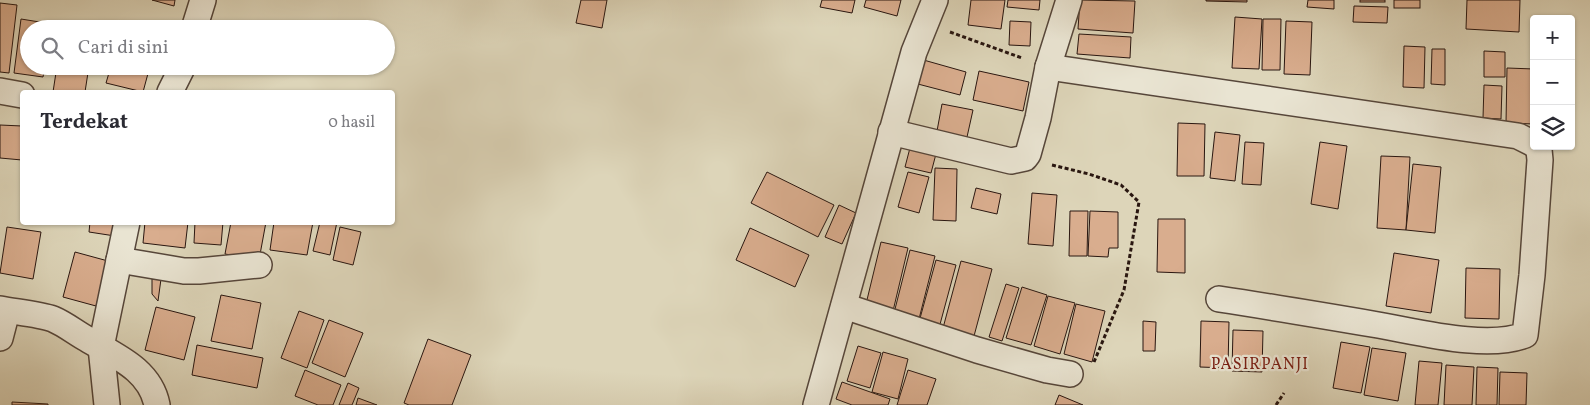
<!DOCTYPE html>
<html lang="id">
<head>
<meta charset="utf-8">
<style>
  body { margin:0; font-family:Vollkorn,serif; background:#f7f7f7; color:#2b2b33 }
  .controls { position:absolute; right:15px; top:15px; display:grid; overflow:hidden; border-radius:5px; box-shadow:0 1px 4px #0004 }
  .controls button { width:45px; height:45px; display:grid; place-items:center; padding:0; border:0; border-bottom:1px solid #e1e1e2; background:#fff; color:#2b2b33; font:25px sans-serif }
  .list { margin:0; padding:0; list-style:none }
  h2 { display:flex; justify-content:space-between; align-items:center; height:65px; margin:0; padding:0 20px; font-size:21px }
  h2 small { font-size:16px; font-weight:400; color:#7c7c81 }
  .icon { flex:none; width:28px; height:28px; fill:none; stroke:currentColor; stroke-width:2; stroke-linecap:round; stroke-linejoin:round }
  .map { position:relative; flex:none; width:1590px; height:405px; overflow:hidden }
  .search { position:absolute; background:#fff; box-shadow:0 1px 4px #0004; left:20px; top:20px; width:375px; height:55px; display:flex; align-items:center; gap:12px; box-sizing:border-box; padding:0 18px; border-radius:28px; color:#7c7c81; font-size:19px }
  .panel { position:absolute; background:#fff; box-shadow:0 1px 4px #0004; left:20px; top:90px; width:375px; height:135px; border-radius:5px }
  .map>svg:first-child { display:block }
  .building { fill:#d9ad8e; stroke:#291610 }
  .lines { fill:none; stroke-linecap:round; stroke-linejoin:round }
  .street-casing { stroke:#56463a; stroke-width:28 }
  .path { stroke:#291610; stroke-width:3; stroke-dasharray:4 2.5; stroke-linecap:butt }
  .street { stroke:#e9e4d2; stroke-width:25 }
  .labels { text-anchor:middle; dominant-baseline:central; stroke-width:4.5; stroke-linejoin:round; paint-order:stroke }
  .quarter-label { font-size:16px; letter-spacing:1px; fill:#7a1f14; stroke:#e9e4d2 }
</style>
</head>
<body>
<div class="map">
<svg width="1590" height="405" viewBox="0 0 1590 405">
  <rect width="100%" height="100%" fill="#ddd5b9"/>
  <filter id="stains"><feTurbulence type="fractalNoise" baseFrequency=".004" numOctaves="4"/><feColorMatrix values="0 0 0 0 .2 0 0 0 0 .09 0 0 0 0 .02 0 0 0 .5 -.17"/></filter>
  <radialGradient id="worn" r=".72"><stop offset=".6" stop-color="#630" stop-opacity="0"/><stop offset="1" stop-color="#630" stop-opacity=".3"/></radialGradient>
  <g class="building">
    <path d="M152,0H175L174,6Z"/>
    <path d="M581,0H607L602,28L576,23Z"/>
    <path d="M822,0H855L852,13L820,7Z"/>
    <path d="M866,0H901L897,16L864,7Z"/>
    <path d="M971,0H1005L1001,29L968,25Z"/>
    <path d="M1008,0H1040L1039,10L1007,7Z"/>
    <path d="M1080,0L1135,1L1133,33L1078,29Z"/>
    <path d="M1206,0H1247V2L1206,1Z"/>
    <path d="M1308,0H1334V9L1307,7Z"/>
    <rect x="1360" y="0" width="25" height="2"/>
    <rect x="1394" y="0" width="26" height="8"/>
    <path d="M1467,0H1520L1519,32L1466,29Z"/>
    <path d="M0,3L17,5L9,73L0,72Z"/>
    <path d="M1354,6L1388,7L1387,23L1353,22Z"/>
    <path d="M1235,17L1262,19L1259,69L1232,68Z"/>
    <path d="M21,19L52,24L51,29H29V66H45L43,77L14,73Z"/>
    <path d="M1263,19H1281L1280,70H1262Z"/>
    <path d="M1010,21L1031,22L1030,46L1009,45Z"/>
    <path d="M1286,21L1312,22L1310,75L1284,74Z"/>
    <path d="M1079,34L1131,37L1130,58L1077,54Z"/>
    <path d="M1404,46L1425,47L1424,88L1403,87Z"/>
    <path d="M1432,49H1445V85L1431,84Z"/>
    <path d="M1484,51L1505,52V77H1484Z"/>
    <path d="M920,59L966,72L960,95L914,83Z"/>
    <path d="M57,66H89L85,92H53Z"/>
    <path d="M111,66H150L143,92L106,83Z"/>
    <path d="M1507,68L1534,69V124L1506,123Z"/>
    <path d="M979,71L1029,82L1023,111L973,100Z"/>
    <path d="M1484,85L1502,86L1501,119L1483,118Z"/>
    <path d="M942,104L973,110L967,137L937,131Z"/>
    <path d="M1178,123L1205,124L1204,176H1177Z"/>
    <path d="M0,125L22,126V160L0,158Z"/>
    <path d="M1215,132L1240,135L1235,181L1210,178Z"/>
    <path d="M1245,142L1264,143L1261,185L1242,184Z"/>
    <path d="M1320,142L1347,146L1338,209L1311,204Z"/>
    <path d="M911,144L937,150L931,173L905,167Z"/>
    <path d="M1381,156L1410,157L1406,230L1377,228Z"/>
    <path d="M1413,164L1441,167L1435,233L1406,230Z"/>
    <path d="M935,168L957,169L956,221L933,220Z"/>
    <path d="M767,172L834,205L818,237L751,203Z"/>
    <path d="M908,172L929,177L919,213L898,207Z"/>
    <path d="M976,188L1001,194L997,214L971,208Z"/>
    <path d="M1032,193L1057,195L1053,246L1028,244Z"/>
    <path d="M839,205L856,213L842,244L825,237Z"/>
    <path d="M1070,211H1088L1087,256H1069Z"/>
    <path d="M1090,211L1118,212V248H1109L1108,257L1088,256Z"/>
    <path d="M1158,219H1185V273L1157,272Z"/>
    <path d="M90,222H117L115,236L89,232Z"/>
    <path d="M145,222H188L185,248L143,243Z"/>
    <path d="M195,222H223L221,245L194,243Z"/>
    <path d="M231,222H266L259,260L225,254Z"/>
    <path d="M274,222H313L307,255L270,250Z"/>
    <path d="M320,222H337L330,255L313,251Z"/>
    <path d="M7,227L41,232L33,279L0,273Z"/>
    <path d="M340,227L361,232L353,265L333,260Z"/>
    <path d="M750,228L809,255L795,287L736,260Z"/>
    <path d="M881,242L908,248L893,311L866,304Z"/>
    <path d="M910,250L935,256L919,319L894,313Z"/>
    <path d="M75,252L108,261L96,306L63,297Z"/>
    <path d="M1394,253L1439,260L1431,313L1386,306Z"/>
    <path d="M936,260L956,265L939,328L919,322Z"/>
    <path d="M961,261L992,269L974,336L943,328Z"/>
    <path d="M1466,268L1500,269L1499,319L1465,318Z"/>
    <path d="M152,279H161L158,301L152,294Z"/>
    <path d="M1006,284L1019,288L1002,341L989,337Z"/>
    <path d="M1022,287L1047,295L1031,345L1006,338Z"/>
    <path d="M221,295L261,303L252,349L211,341Z"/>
    <path d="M1048,296L1075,303L1060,354L1034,346Z"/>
    <path d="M1076,304L1105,311L1092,362L1064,354Z"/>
    <path d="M156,307L195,317L184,360L145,350Z"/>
    <path d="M299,311L324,320L307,368L281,358Z"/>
    <path d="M329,320L363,333L345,377L312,363Z"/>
    <path d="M1143,321L1156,322L1155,351H1143Z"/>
    <path d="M1201,321L1229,322L1228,368L1200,367Z"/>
    <path d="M1233,330L1263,331L1262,372L1232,371Z"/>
    <path d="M428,339L471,355L452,405H409L404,403Z"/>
    <path d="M1341,342L1370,347L1361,393L1333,388Z"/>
    <path d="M197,345L263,358L257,388L192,375Z"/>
    <path d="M858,346L881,353L870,388L847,381Z"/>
    <path d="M1372,348L1406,353L1398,401L1364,395Z"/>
    <path d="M883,352L908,359L898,399L872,392Z"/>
    <path d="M1419,361L1442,363L1438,405H1415Z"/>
    <path d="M1446,365L1474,367L1472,405H1444Z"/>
    <path d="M1477,367L1498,368L1497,405H1476Z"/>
    <path d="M305,370L341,385L333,405H318L295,396Z"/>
    <path d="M908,370L936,379L927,405H897Z"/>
    <path d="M1500,372L1527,373L1526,405H1499Z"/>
    <path d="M842,382L890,399L888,405H852L836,399Z"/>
    <path d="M348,383L359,388L352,405H339Z"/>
    <path d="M1059,395L1083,405H1055Z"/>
    <path d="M358,398L377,405H356Z"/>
    <path d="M12,402L48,404V405H12Z"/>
  </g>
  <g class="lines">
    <defs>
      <g id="street">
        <path d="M194,29L203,0"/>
        <path d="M1048,67L1518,136L1534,144"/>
        <path d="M0,91L22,95"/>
        <path d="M170,92L183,66"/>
        <path d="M891,132L1011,161L1025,158L1028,154L1038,118L1048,67L1069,0"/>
        <path d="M119,260L184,271H199L259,265"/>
        <path d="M1219,299C1272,307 1325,316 1378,325C1419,332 1487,350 1525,335L1532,275L1540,160L1539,150L1536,146"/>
        <path d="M844,306L977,350L1047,370L1070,374"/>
        <path d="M0,309C15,312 39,314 53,319C65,324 76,333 87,339C115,356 150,369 157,405"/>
        <path d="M0,338L7,311"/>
        <path d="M107,405L101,347L127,222"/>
        <path d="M816,405L914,52L935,0"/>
      </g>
    </defs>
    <use href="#street" class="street-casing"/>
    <g class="path">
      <path d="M950,32L1022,58"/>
      <path d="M1052,165L1089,174L1121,185L1139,202L1124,290L1094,362"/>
      <path d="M1276,405L1284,393"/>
    </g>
    <use href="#street" class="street"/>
  </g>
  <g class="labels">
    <g class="quarter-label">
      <text x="1260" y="365">PASIRPANJI</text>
    </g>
  </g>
  <rect width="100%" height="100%" filter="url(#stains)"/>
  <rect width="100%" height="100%" fill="url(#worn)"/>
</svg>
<div class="controls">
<button>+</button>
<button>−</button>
<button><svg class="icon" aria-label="layers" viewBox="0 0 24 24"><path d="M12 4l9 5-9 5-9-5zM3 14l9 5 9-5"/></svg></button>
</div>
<div class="search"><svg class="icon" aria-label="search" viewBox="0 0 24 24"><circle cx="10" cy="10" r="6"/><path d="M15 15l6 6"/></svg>Cari di sini</div>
<section class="panel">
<h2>Terdekat<small>0 hasil</small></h2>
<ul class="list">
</ul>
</section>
</div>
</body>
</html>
